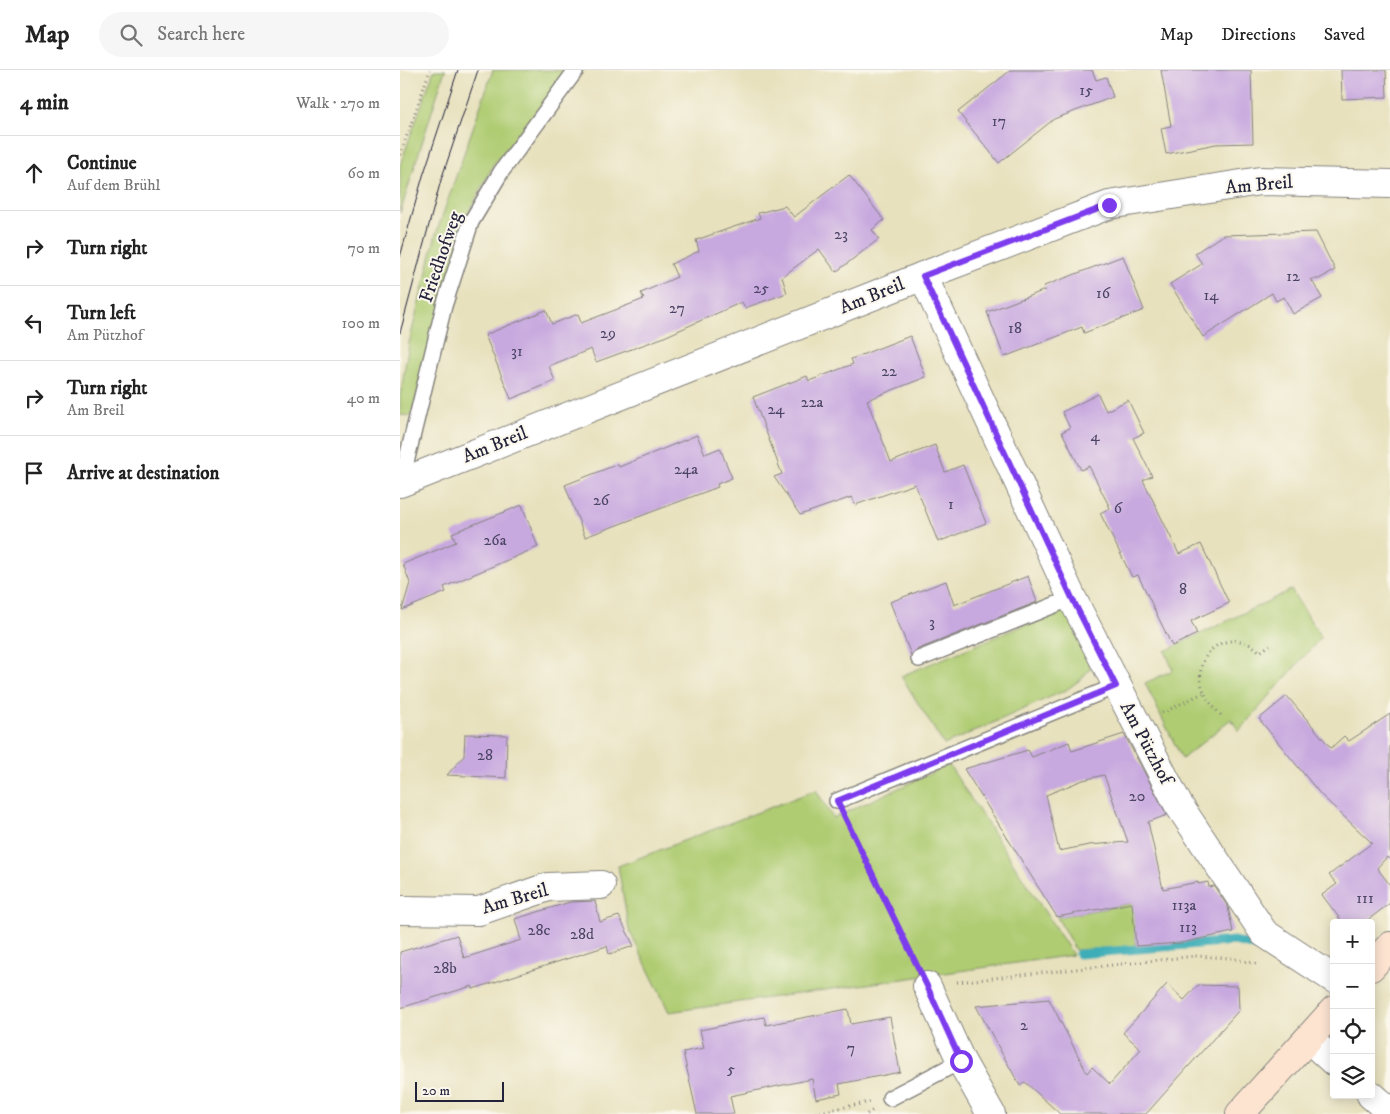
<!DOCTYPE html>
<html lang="en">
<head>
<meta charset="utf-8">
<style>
  body { margin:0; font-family:"IM FELL DW Pica",serif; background:#f6f6f6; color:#222 }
  .controls { position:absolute; right:15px; bottom:15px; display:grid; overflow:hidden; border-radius:5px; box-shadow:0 2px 12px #0003 }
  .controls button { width:45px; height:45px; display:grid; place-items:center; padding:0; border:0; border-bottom:1px solid #e0e0e0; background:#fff; color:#222; font:25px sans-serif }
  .scale { position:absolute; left:15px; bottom:12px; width:89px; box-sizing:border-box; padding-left:5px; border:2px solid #22223b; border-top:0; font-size:14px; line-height:18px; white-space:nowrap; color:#22223b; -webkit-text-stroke:4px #fbf7ec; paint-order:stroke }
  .stop { position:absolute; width:15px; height:15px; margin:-11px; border:4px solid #7c3aed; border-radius:50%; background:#fff }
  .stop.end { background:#7c3aed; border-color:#fff; box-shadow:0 1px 5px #0008 }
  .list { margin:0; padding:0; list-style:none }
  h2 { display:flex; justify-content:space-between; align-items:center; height:65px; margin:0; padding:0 20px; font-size:21px }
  h2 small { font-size:16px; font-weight:400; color:#767676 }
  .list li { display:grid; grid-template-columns:32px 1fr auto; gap:15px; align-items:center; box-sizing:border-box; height:75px; padding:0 20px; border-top:1px solid #e0e0e0 }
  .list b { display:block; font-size:19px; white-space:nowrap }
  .list p { margin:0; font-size:16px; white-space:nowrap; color:#767676 }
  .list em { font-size:16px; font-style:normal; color:#767676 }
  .icon { flex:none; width:28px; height:28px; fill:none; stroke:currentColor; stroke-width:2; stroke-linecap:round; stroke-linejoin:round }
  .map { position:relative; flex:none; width:990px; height:1044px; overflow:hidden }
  header { display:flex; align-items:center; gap:30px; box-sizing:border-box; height:70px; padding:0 25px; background:#fff; border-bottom:1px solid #e0e0e0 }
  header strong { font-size:24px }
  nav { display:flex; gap:28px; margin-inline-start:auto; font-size:18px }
  .search { width:350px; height:45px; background:#f6f6f6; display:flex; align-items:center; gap:12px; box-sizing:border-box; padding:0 18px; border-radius:28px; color:#767676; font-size:19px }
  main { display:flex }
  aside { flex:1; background:#fff }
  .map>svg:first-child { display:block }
  .green { fill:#afcc72; stroke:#687756 }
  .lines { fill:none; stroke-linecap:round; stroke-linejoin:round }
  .stream { stroke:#3daeb7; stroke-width:9 }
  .building { fill:#c7a8df; fill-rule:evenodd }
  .lane-casing { stroke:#84827c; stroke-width:18 }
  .street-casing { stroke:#84827c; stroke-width:30 }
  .secondary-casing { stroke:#84827c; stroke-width:30 }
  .path { stroke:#84827c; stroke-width:3; stroke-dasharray:1 4; stroke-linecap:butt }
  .lane { stroke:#fff; stroke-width:15 }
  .street { stroke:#fff; stroke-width:28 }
  .secondary { stroke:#fde4d1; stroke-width:28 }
  .tram { stroke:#22223b; stroke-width:1 }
  .route { stroke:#7c3aed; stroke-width:6 }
  .labels { text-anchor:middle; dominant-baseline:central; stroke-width:4; stroke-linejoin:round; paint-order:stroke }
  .number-label { font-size:16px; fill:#4b4464 }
  .street-label { font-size:19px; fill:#22223b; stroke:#fbf7ec }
</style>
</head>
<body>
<header>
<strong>Map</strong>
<div class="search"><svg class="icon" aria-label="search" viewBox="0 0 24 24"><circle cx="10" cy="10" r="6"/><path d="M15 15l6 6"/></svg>Search here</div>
<nav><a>Map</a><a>Directions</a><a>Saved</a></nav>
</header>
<main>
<aside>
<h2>4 min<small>Walk · 270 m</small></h2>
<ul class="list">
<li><svg class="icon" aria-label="ahead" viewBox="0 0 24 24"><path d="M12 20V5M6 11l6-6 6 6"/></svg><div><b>Continue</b><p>Auf dem Brühl</p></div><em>60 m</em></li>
<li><svg class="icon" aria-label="right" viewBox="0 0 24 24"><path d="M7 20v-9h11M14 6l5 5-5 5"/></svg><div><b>Turn right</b></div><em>70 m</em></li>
<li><svg class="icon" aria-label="left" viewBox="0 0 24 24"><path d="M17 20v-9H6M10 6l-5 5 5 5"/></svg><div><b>Turn left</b><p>Am Pützhof</p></div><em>100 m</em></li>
<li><svg class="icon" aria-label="right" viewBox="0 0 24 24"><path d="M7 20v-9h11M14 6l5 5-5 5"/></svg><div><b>Turn right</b><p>Am Breil</p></div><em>40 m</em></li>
<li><svg class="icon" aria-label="arrive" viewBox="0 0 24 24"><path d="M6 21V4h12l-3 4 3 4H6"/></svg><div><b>Arrive at destination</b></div></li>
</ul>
</aside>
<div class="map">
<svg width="990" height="1044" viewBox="0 0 990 1044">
  <rect width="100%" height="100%" fill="#fbf7ec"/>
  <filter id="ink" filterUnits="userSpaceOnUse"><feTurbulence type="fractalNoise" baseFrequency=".02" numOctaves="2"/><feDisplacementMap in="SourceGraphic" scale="10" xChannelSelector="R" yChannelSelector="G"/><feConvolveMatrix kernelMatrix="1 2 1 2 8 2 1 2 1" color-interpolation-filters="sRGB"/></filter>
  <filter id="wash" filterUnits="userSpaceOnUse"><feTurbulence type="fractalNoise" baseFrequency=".0096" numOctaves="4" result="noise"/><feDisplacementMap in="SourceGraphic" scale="20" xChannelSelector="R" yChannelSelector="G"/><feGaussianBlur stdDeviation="1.12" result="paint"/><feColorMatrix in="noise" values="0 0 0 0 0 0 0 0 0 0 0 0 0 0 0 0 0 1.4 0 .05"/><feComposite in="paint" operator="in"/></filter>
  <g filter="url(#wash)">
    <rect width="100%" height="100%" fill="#e7e1bd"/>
    <g class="green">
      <path d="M34,0H45L0,143V95Z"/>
      <path d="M93,0H168L155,19L93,95L67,146L11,346L0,345V327L9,273L36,164Z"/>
      <path d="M891,520L921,567L839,661L831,649L782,689L745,613L773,600L765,581Z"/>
      <path d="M666,538L691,598L680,610L666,620L544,675L501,606Z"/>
      <path d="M549,695L673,885L269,942L229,860L218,796L416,720L433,748Z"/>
      <path d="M740,832L745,860L735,862L736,876L675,880L657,847Z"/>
    </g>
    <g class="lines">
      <path class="stream" d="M679,884L834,871L870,880"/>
    </g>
    <g id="blocks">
      <g class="building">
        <path d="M611,0H692L696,10L706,7L713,27L654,49L599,93L558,42Z"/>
        <path d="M761,0H851L853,73L816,74L766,84L761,58L771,56Z"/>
        <path d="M941,0H986L987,27L942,29Z"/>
        <path d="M449,105L484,150L472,160L479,169L436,202L419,179L382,207L387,223L345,238L342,232L262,268L196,292L191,279L149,296L155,311L111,329L85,265L146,240L152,254L178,244L181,253L244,229L241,223L277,207L271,194L299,181L296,170L360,148L358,143L385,136L394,147Z"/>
        <path d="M916,162L935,200L919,209H911L922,228L893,244L884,227L876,231L872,223L803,267L770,214L802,194L795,183L823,165Z"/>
        <path d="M723,186L744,240L684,263L682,257L604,287L587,242L645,220L644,216Z"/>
        <path d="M510,266L526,307L467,330L491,392L535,375L545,402L563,395L586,453L538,472L515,414L455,435L452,427L400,445L374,407L382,404L353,327L407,306L409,311L453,294L451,289Z"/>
        <path d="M698,324L706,341L728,330L744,363L733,368L752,406L743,410L779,484L801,474L829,533L791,551L797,564L772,576L738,505L732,507L700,443L710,438L689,396L681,400L662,362L670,358L662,342Z"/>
        <path d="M297,365L305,384L320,378L332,408L317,414L318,417L185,467L165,415L218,394L219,397Z"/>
        <path d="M122,435L138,477L44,517L46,522L2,540L10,513L3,494L56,472L52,463Z"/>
        <path d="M628,506L637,532L516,580L511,585L490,532L546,511L554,535Z"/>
        <path d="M887,626L931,678L944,666L949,671L990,644V790L987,787L977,798L990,815V833L964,853H943L922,825L937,814L929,805L972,773L921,725L859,649Z"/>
        <path d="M65,664L107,665L106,708L47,705L64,686Z"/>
        <path d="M724,664L767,745L748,752L763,819L798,812V814L808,812L809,817L814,816L828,837L833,862L781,873L736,876L732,833L657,847L564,699L628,680L632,687L669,672L672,681ZM704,705L728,772L689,775L659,781L646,725L683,710Z"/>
        <path d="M195,831L200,852L219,846L234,876L209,884L207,876L73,919L72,916L0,938V882L57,865L64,888L121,870L115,849L170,832Z"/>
        <path d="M767,914L784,930L798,915L838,916L839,940L746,1044H660L625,1012L620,1016L576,936L649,929L687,1003L692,997L710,1014L741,979L723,963Z"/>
        <path d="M448,939L451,954L490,947L500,1002L439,1014L441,1024L416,1029L412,1009L330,1026L334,1044H297L283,982L304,978L300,960L364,947L366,955Z"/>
      </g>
    </g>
  </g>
  <g filter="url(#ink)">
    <use href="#blocks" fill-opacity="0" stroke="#84827c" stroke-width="1"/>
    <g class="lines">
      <defs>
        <g id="lane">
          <path d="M1,413L44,236L71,152L101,102L176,0"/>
          <path d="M519,589L672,528"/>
          <path d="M437,731L716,616"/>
          <path d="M490,1028L561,991"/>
        </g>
        <g id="street">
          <path d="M523,206L672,528L778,734L864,863L934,909"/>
          <path d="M0,413L523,206L709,135L860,111L990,114"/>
          <path d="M0,840L79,841L148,817L201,815"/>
          <path d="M527,916L561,991L591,1044"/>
          <path d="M909,969L934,992"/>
          <path d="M971,1025L985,1037"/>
        </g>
        <g id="secondary">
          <path d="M971,897L990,876"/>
          <path d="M840,1044L934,940"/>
        </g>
      </defs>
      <use href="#lane" class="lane-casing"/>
      <use href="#street" class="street-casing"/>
      <use href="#secondary" class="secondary-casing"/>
      <g class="path">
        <path d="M0,85L30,0"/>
        <path d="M762,643L803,623"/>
        <path d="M821,645C770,597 826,548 860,582L870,575"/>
        <path d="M446,750L515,890"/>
        <path d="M557,912L795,886L831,888L856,894"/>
        <path d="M410,1044L470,1032"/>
        <path d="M467,1044L473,1040"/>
      </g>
      <use href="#lane" class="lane"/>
      <use href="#street" class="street"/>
      <use href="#secondary" class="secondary"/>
      <g class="tram">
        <path d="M0,187L23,106L58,0"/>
        <path d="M0,263L41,110L78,0"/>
      </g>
    </g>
  </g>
  <g class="lines" filter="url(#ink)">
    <path class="route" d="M561,991L527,916L437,731L716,616L672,528L523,206L709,135"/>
  </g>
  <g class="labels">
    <g class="number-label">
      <text x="686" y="20">15</text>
      <text x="599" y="51">17</text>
      <text x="441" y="164">23</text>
      <text x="893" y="206">12</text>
      <text x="361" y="218">25</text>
      <text x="703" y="223">16</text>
      <text x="811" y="225">14</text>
      <text x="277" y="238">27</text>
      <text x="615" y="258">18</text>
      <text x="208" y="263">29</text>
      <text x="117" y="281">31</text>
      <text x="489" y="301">22</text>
      <text x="412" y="332">22a</text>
      <text x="376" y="339">24</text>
      <text x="695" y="366">4</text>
      <text x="286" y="399">24a</text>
      <text x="201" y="430">26</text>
      <text x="551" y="434">1</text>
      <text x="718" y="438">6</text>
      <text x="95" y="470">26a</text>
      <text x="783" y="519">8</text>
      <text x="532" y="552">3</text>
      <text x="85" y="685">28</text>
      <text x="737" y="726">20</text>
      <text x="965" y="828">111</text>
      <text x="784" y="835">113a</text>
      <text x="788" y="857">113</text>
      <text x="139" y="860">28c</text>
      <text x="182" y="864">28d</text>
      <text x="45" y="898">28b</text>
      <text x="624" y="955">2</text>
      <text x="451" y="978">7</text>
      <text x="331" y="999">5</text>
    </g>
    <g class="street-label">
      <text transform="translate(859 115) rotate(-5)">Am Breil</text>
      <text transform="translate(41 187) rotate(-71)">Friedhofweg</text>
      <text transform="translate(472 226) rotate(-22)">Am Breil</text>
      <text transform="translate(95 375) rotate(-22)">Am Breil</text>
      <text transform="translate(746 673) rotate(62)">Am Pützhof</text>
      <text transform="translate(115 829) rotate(-16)">Am Breil</text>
    </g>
  </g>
</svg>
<div class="controls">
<button>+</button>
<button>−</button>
<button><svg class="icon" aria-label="locate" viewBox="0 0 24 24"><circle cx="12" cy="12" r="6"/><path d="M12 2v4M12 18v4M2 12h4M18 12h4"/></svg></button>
<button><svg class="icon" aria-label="layers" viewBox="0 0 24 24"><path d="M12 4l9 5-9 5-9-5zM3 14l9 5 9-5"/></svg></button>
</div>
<div class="scale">20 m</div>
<div class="stop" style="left:561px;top:991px"></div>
<div class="stop end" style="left:709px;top:135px"></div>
</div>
</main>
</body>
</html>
